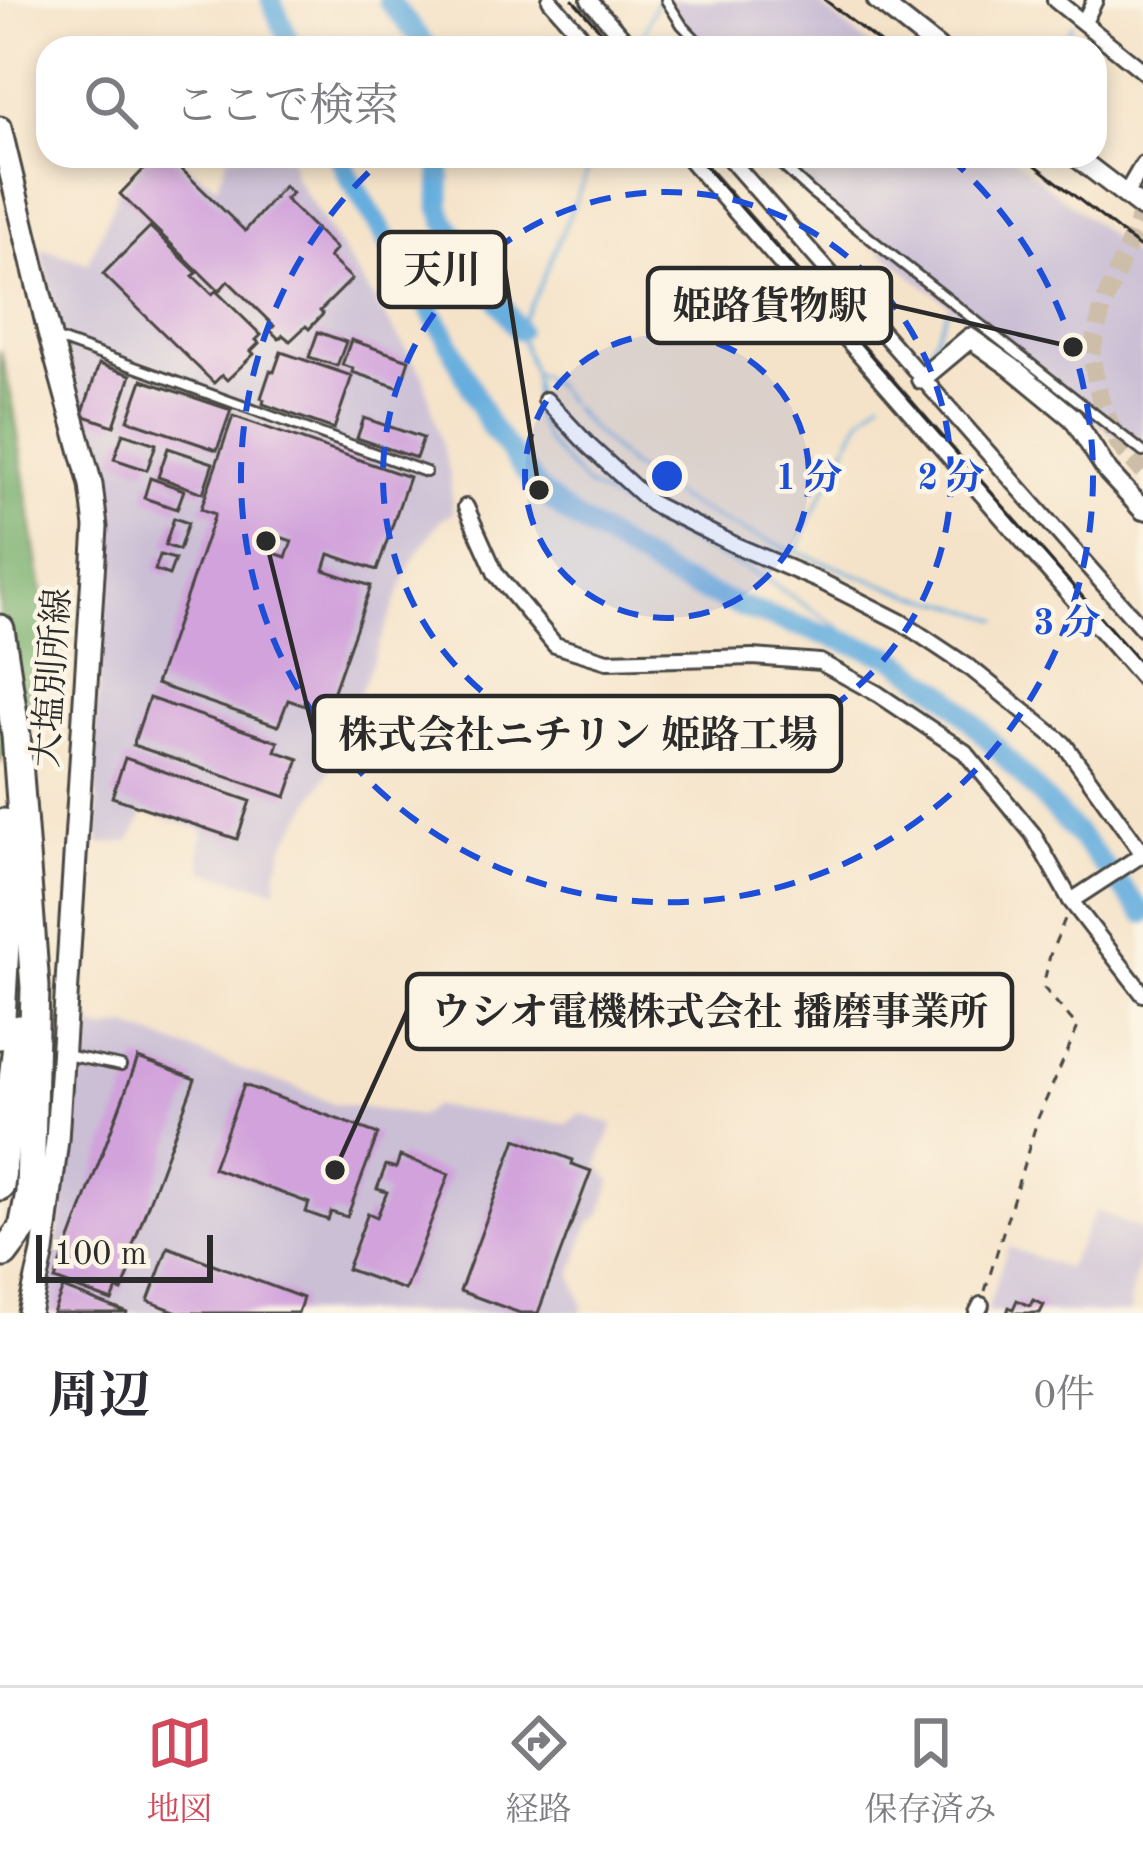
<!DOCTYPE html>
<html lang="ja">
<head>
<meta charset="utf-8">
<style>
  body { margin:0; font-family:"Old Standard TT","Noto Serif JP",serif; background:#f2f2f3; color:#2b2b33 }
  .scale { position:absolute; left:36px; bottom:30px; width:177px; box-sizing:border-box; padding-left:12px; border:6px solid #2b2b2b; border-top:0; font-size:33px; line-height:42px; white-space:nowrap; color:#2b2b2b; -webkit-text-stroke:9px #fcf5e5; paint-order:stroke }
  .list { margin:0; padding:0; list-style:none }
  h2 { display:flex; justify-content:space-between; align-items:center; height:156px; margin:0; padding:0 48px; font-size:51px }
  h2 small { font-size:39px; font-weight:400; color:#7c7c81 }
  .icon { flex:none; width:66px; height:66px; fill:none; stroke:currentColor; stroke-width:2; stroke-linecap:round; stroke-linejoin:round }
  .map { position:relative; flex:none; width:1143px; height:1313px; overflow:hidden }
  .search { position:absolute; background:#fff; box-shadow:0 6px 18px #0003; left:36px; right:36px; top:36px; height:132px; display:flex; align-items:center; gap:30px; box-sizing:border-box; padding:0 42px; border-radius:36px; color:#7c7c81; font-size:45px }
  .sheet { height:372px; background:#fff }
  nav { display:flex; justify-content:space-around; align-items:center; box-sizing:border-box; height:168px; border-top:3px solid #e1e1e2; background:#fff; font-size:33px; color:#7c7c81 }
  nav a { display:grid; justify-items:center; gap:6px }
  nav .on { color:#d1495b }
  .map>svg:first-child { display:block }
  .industrial { fill:#cbbfd5 }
  .forest { fill:#79b06e; stroke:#526e4c; stroke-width:3 }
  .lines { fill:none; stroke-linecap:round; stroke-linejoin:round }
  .stream { stroke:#66aede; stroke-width:3 }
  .river { stroke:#66aede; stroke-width:21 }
  .building { fill:#d1a2db; fill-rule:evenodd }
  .tertiary-tunnel { stroke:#cdbea9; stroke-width:18; stroke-dasharray:18 9; stroke-linecap:butt }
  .service-casing { stroke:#494743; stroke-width:14 }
  .minor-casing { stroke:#494743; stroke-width:20 }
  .tertiary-casing { stroke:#494743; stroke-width:24 }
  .secondary-casing { stroke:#494743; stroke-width:27 }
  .motorway-casing { stroke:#494743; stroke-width:33 }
  .path { stroke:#494743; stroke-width:3; stroke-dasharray:9 9; stroke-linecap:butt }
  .service { stroke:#fff; stroke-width:8 }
  .minor { stroke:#fff; stroke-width:14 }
  .tertiary { stroke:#fff; stroke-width:18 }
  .secondary { stroke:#fff; stroke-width:21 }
  .motorway { stroke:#fff; stroke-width:27 }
  .rail { stroke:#2b2b2b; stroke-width:3 }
  .ring { fill:none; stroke:#1d4ed8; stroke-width:6; stroke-dasharray:21 15 }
  .labels { text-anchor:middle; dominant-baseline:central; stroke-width:9; stroke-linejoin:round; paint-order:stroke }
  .street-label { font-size:36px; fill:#2b2b2b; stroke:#fcf5e5 }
  .centre { fill:#1d4ed8; stroke:#fcf5e5; stroke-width:6 }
  .ring-label { font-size:36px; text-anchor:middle; font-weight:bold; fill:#1d4ed8; stroke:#fcf5e5; stroke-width:9; stroke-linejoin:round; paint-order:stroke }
  .leader { fill:none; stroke:#2b2b2b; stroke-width:4.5 }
  .callout-dot { fill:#2b2b2b; stroke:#fcf5e5; stroke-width:4.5 }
  .callout { fill:#fcf5e5; stroke:#2b2b2b; stroke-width:4.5 }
  .callout-label { font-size:39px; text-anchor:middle; font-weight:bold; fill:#2b2b2b }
</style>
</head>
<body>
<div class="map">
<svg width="1143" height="1313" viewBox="0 0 1143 1313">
  <rect width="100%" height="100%" fill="#fcf5e5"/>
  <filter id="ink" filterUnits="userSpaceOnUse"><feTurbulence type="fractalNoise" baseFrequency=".00833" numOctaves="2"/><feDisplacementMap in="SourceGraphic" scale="24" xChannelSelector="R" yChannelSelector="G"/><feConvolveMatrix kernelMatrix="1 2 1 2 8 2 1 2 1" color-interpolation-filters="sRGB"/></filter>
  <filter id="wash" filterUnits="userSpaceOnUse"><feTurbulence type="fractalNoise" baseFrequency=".004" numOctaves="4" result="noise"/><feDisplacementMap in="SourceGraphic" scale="48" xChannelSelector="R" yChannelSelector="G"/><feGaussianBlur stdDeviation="2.7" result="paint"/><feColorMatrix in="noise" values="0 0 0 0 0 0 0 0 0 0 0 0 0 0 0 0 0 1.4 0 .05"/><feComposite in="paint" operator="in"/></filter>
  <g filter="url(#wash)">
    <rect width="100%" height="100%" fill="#f5e3c9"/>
    <g class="industrial">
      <path d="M660,0H813L873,48H697L682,33Z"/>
      <path d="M140,156H179L189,167L217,186L228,156H289L294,168L292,173L423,375L450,474L453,513L441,519L411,563L329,772L284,846L277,870L276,890L203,871L200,854L203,830L144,812L130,842L99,844L94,755L106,573L105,519L41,248L88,263L116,199L115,194L137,167Z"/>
      <path d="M760,156H1010L1143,262V458Z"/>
      <path d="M76,1021L103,1030L126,1026L268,1079L291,1085L331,1103L420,1116L433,1106L567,1124L580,1114L613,1124L598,1165L612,1180L600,1216L590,1222L572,1274L583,1306L580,1313H44L64,1199Z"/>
      <path d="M1096,1210L1143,1231V1244L1130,1297L1131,1313H986L1008,1247L1067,1269Z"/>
    </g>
    <path class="forest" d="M0,350L13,404L50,646L0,764Z"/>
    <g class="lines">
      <g class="stream">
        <path d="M639,48L657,0"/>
        <path d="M1061,48L1072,24"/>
        <path d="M594,156L536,295L518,330L534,375L535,415L547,442L586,485L676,536L764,578L875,651"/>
        <path d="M928,353L948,309"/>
        <path d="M535,374L550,381L584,421L628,464L681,500L738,529L820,561L912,595L952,604L999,620"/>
        <path d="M799,548L804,531L861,418L881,399"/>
      </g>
      <g class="river">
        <path d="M271,0L292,48"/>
        <path d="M388,0L428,48"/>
        <path d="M339,156L349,177L445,334L488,423L539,490L571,516L671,578L744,608L893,657L948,696L1086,844L1143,913"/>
        <path d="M441,156L440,207L445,220L518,330"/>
      </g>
    </g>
    <g id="blocks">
      <g class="building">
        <path d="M150,156H168L245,231L284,186L292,193L285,199L336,249L329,257L352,279L320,311L323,314L309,329L306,326L290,341L283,335L279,339L270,330L274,326L228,281L219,291L120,194L145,168L142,164Z"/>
        <path d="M150,227L197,273L193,276L212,294L216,291L261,335L256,340L259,343L251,351L254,354L227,380L222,375L214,383L103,274Z"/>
        <path d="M318,332L346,342L337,366L309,357Z"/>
        <path d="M351,340L409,360L400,388L352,372L353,368L342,365Z"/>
        <path d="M281,352L352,376L334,429L263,404L264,400L261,398L270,371L274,372Z"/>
        <path d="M99,364L131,375L114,426L82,415Z"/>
        <path d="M142,380L231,410L217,450L128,420Z"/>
        <path d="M233,416L409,477L377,570L329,554L324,570L371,586L326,713L288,700L278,726L156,684L215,514L201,509ZM262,531L292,541L286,557L256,547Z"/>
        <path d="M364,418L423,438L416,458L357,438Z"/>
        <path d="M123,433L156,444L147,470L114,459Z"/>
        <path d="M168,448L213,463L203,493L158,477Z"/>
        <path d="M150,478L184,490L177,509L144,498Z"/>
        <path d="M174,518L188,523L179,550L165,545Z"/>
        <path d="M160,555L175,559L169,575L155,570Z"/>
        <path d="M149,698L278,742L275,751L299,759L286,797L133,745Z"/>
        <path d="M125,758L250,801L237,839L112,797Z"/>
        <path d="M138,1058L195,1079L124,1269L130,1271L122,1291L117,1289L112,1301L55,1280Z"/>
        <path d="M244,1085L378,1134L347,1217L331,1212L328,1220L306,1212L309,1203L213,1168Z"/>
        <path d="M516,1139L573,1160L572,1164L591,1171L538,1313H520L460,1291Z"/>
        <path d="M400,1156L449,1174L405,1290L347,1269L368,1213L377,1217L387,1192L377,1189L386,1165L396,1168Z"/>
        <path d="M168,1247L303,1298L298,1313H180L148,1301Z"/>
        <path d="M63,1288L128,1313H53Z"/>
        <path d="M1017,1300L1030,1306L1033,1300L1044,1305L1040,1313H1007L1009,1307L1013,1309Z"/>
      </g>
    </g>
  </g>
  <g filter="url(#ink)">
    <use href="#blocks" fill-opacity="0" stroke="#494743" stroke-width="3"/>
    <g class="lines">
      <path class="tertiary-tunnel" d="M1143,210L1103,306L1091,355L1100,399L1119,445L1143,472"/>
      <defs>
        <g id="service">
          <path d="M666,0L682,25L704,48"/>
          <path d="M772,156L811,192L1143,452"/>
          <path d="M57,339L426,472"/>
          <path d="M65,1055L121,1066"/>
        </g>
        <g id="minor">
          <path d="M550,0L592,48"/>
          <path d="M589,0L632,48"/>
          <path d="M1055,0L1143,71"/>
          <path d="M1084,22L1095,0"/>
          <path d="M687,156L1143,679"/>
          <path d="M727,156L1143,629"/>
          <path d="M1125,195L1143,164"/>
          <path d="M546,400L589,446L651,503L737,546L822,582L901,622L973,670L1064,744L1143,854"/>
          <path d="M466,507L496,574L555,645L607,661L753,657L820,662L878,694L965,752L1033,834L1071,901L1143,994"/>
          <path d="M1071,901L1143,854"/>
          <path d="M977,1313L981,1305"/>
        </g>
        <g id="tertiary">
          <path d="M877,0L938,48"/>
          <path d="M1075,156L1143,208"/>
          <path d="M921,379L970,338L1011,367L1073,418L1108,472L1143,510"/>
        </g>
        <path id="secondary" d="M0,128L50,336L91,485L96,527L57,1140L43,1252L29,1313"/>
        <g id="motorway">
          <path d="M0,629L16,735L35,987L30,1193L23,1228L4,1253"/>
          <path d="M0,1035L6,927L4,823"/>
          <path d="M0,1186L19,1029"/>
        </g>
      </defs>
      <use href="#service" class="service-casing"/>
      <use href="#minor" class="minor-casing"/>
      <use href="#tertiary" class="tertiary-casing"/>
      <use href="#secondary" class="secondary-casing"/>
      <use href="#motorway" class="motorway-casing"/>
      <path class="path" d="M985,1291L1038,1118L1078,1027L1043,987L1050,955L1067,914"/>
      <use href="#service" class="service"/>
      <use href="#minor" class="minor"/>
      <use href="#tertiary" class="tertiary"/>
      <use href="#secondary" class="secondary"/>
      <use href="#motorway" class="motorway"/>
      <g class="rail">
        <path d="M573,0L616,48"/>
        <path d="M825,0L886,48"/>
        <path d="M696,156L1143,666"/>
        <path d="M1024,156L1143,250"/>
      </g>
    </g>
  </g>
  <circle cx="667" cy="476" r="142" fill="#1d4ed8" fill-opacity=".12"/>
  <g class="ring">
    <circle cx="667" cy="476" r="142"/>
    <circle cx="667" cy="476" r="284"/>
    <path d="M949 157A426 426 0 1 1 385 157"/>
  </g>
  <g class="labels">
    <g class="street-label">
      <text transform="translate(54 678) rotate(-86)">大塩別所線</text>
    </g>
  </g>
  <circle cx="667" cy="476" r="18" class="centre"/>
  <g class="ring-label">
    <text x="809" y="489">1 分</text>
    <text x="951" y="489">2 分</text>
    <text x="1067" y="634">3 分</text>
  </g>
  <path class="leader" d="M539 490L505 270M1073 347L891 305M266 541L314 734M335 1170L407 1011"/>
  <g class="callout-dot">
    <circle cx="539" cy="490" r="12"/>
    <circle cx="1073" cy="347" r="12"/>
    <circle cx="266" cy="541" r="12"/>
    <circle cx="335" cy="1170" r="12"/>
  </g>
  <g class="callout">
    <rect x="379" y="232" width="126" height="75" rx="12"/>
    <rect x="648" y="268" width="243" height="75" rx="12"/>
    <rect x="314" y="696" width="527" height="75" rx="12"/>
    <rect x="407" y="974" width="605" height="75" rx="12"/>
  </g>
  <g class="callout-label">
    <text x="442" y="283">天川</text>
    <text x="770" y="319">姫路貨物駅</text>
    <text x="578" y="748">株式会社ニチリン 姫路工場</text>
    <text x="710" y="1025">ウシオ電機株式会社 播磨事業所</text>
  </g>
</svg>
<div class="scale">100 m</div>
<div class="search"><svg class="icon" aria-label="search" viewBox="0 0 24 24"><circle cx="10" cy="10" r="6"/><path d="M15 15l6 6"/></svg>ここで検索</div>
</div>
<section class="sheet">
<h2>周辺<small>0件</small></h2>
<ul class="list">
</ul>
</section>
<nav>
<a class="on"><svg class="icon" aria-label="map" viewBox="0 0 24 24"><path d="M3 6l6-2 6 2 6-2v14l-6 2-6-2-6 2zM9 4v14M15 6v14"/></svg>地図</a>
<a><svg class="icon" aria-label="directions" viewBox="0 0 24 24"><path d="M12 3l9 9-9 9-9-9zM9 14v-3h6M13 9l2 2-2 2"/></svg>経路</a>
<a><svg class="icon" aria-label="saved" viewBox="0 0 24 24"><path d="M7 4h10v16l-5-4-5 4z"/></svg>保存済み</a>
</nav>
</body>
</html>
